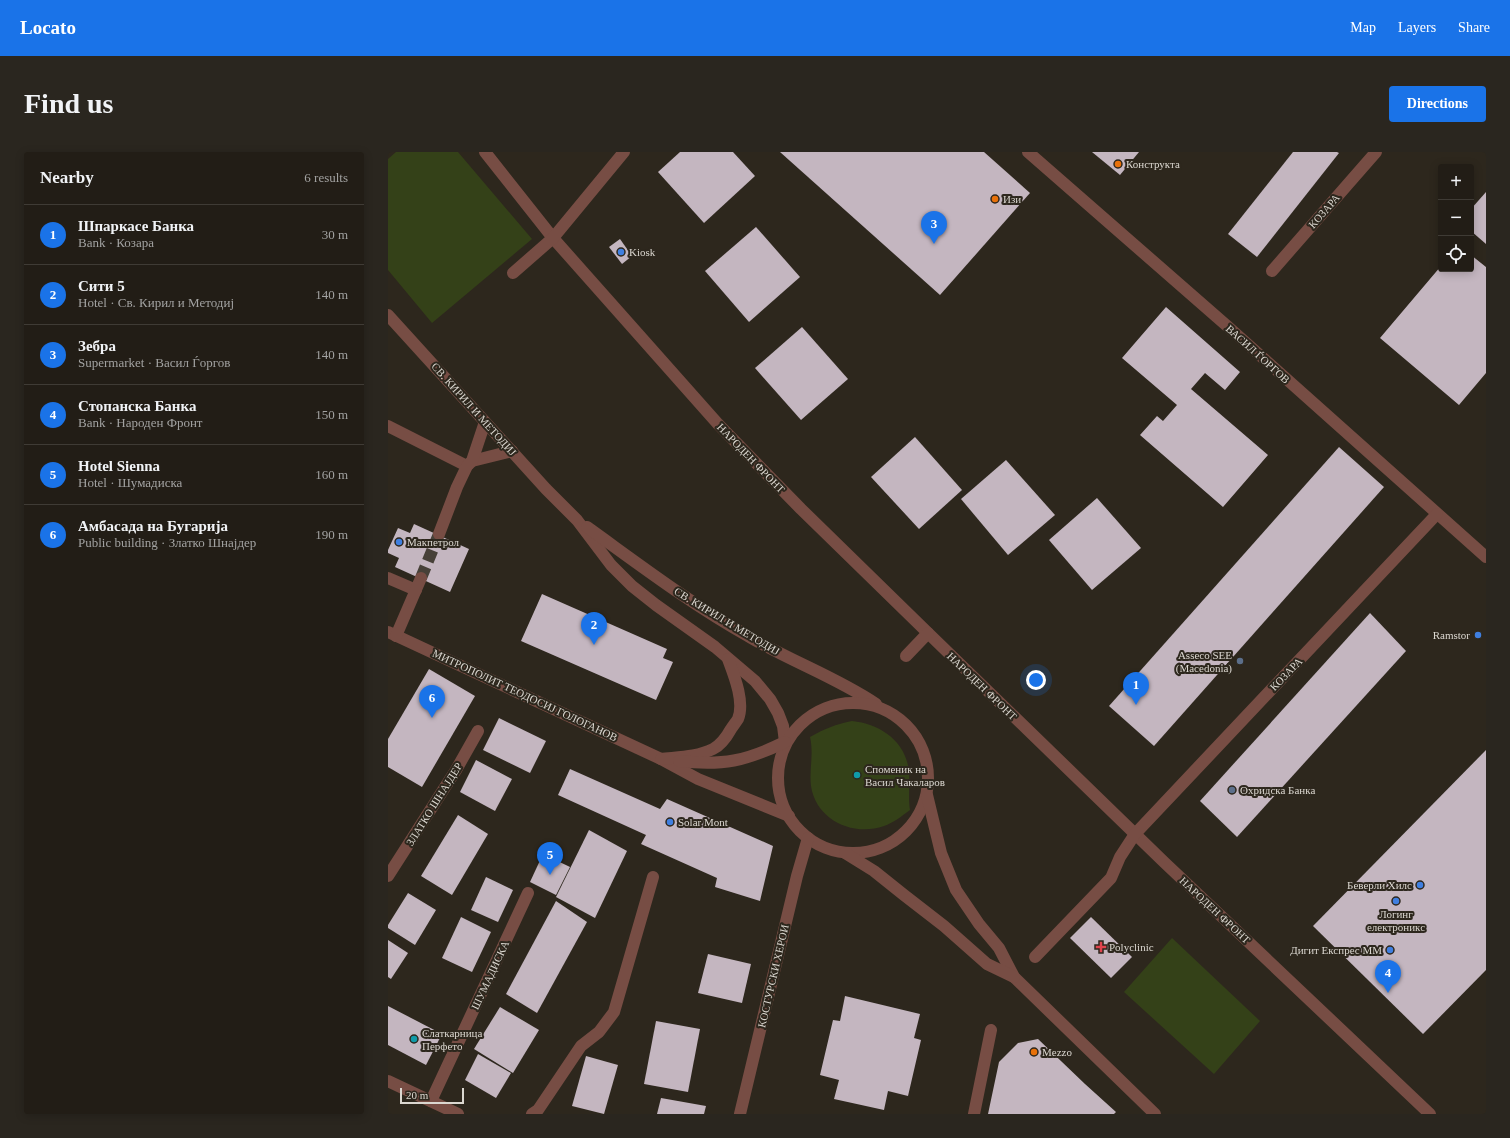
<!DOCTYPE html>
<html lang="en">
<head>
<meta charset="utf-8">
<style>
  body { margin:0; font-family:Georgia,serif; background:#2a261f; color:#f1f3f6 }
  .controls { position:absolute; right:12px; top:12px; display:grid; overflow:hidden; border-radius:4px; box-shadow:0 2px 10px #0003 }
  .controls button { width:36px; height:36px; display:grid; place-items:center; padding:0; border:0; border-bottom:1px solid #3f3b35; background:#221d16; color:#f1f3f6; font:20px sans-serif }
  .scale { position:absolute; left:12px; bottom:10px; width:64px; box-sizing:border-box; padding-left:4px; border:2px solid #dbd7d0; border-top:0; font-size:11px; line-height:14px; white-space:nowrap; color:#dbd7d0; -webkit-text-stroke:3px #2d271d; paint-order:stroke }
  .you { position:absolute; left:648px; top:528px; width:14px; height:14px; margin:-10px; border:3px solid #fff; border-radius:50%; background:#1a73e8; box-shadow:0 0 0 6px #1a73e833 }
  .badge { display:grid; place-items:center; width:26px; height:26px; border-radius:50%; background:#1a73e8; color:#fff; font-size:13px; font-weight:700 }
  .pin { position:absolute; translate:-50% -33px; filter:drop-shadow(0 1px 2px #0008) }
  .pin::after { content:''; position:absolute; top:21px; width:14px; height:12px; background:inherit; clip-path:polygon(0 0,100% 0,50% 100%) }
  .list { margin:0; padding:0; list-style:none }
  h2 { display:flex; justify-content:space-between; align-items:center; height:52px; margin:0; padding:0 16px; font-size:17px }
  h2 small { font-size:13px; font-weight:400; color:#a2a2a1 }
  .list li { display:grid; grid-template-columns:26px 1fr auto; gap:12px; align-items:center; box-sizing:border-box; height:60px; padding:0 16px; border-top:1px solid #3f3b35 }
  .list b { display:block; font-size:15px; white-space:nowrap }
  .list p { margin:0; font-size:13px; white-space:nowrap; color:#a2a2a1 }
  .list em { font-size:13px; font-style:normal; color:#a2a2a1 }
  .icon { flex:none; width:22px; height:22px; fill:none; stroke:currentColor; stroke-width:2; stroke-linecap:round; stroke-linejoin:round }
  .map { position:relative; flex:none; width:1098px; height:962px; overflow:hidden; border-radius:4px }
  header { display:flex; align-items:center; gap:24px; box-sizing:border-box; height:56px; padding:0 20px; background:#1a73e8; color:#fff }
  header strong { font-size:19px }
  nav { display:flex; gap:22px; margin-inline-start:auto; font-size:14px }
  .intro { display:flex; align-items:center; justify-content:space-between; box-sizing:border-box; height:96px; padding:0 24px }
  h1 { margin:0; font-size:28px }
  .button { padding:10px 18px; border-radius:4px; background:#1a73e8; color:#fff; font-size:14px; font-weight:700 }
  main { display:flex; gap:24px; padding:0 24px }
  aside { flex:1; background:#221d16; border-radius:4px; box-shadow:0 2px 10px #0003 }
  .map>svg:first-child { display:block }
  .green { fill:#344118 }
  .building { fill:#c4b6c0 }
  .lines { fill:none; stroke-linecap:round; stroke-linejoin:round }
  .minor-tunnel { stroke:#474138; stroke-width:12; stroke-dasharray:12 6; stroke-linecap:butt }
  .minor { stroke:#774d44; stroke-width:12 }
  .food-dot { fill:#e8710a; stroke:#2d271d; stroke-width:1.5 }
  .shop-dot { fill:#3f7fe0; stroke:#2d271d; stroke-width:1.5 }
  .service-dot { fill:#5c6f8a; stroke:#2d271d; stroke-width:1.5 }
  .culture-dot { fill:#0f9aa8; stroke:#2d271d; stroke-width:1.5 }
  .health-dot { fill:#e0444e; stroke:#2d271d; stroke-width:1.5 }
  .labels { text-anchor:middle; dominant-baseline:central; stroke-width:4; stroke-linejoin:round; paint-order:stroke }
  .poi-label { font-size:11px; fill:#dbd7d0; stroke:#2d271d; text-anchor:start }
  .street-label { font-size:11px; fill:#dbd7d0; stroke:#2d271d }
</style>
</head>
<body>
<header>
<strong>Locato</strong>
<nav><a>Map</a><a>Layers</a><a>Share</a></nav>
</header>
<div class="intro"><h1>Find us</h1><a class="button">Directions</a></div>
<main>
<aside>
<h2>Nearby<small>6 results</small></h2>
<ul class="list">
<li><span class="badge">1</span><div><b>Шпаркасе Банка</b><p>Bank · Козара</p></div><em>30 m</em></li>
<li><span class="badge">2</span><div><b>Сити 5</b><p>Hotel · Св. Кирил и Методиј</p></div><em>140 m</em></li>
<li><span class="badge">3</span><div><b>Зебра</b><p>Supermarket · Васил Ѓоргов</p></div><em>140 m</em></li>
<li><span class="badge">4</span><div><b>Стопанска Банка</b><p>Bank · Народен Фронт</p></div><em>150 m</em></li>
<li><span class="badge">5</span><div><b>Hotel Sienna</b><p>Hotel · Шумадиска</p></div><em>160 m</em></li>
<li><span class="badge">6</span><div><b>Амбасада на Бугарија</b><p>Public building · Златко Шнајдер</p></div><em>190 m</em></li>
</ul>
</aside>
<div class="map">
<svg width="1098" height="962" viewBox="0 0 1098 962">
  <rect width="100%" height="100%" fill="#2d271d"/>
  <g class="green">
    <path d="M8,0H70L144,87L44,171L0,118V7Z"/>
    <path d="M464,569C493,572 519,590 521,621C522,633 520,646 522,658C514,664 505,671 496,674C465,685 428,668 423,634C421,617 426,602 422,585C436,577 448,572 464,569Z"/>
    <path d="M784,786L872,869L826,922L736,840Z"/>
  </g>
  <g class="building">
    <path d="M292,0H345L367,24L316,71L270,20Z"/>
    <path d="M392,0H596L642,41L552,143Z"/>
    <path d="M704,0H751L732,23Z"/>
    <path d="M905,0H949L951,1L869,105L840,82Z"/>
    <path d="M1098,40V92L1083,79V57Z"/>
    <path d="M368,75L412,125L361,170L317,119Z"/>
    <path d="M232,87L244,104L234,112L221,95Z"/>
    <path d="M1083,103L1098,115V221L1071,253L992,186L1053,114V117H1083Z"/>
    <path d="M778,155L852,220L837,238L817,221L803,237L880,303L835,355L752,283L769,264L775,269L789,253L734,206Z"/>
    <path d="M414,175L460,227L413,268L367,216Z"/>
    <path d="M527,285L574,338L531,377L483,325Z"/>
    <path d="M951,295L996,335L766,594L721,554Z"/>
    <path d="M618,308L667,363L620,403L573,347Z"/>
    <path d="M709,346L753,396L704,438L661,388Z"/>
    <path d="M26,372L81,397L62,440L7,415L11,406L0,401V398L10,376L22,381Z"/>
    <path d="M154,442L279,497L275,506L285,510L268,548L133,489Z"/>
    <path d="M982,461L1018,499L849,685L812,649Z"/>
    <path d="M41,517L87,544L34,635L0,615V587Z"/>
    <path d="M111,566L158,589L142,621L95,598Z"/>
    <path d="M1098,598V818L1035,882L925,774Z"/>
    <path d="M88,608L124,627L107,659L72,640Z"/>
    <path d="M182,617L272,657L279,647L385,694L372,749L327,735L329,726L253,692L258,683L170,643Z"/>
    <path d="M70,663L100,682L64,743L33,724Z"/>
    <path d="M201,678L239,699L207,766L168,745Z"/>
    <path d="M155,702L182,715L168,743L142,730Z"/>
    <path d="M98,725L125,738L110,770L83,758Z"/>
    <path d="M20,741L48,758L27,793L0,776V773Z"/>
    <path d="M168,749L199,770L149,861L118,842Z"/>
    <path d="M73,765L103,780L84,820L54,806Z"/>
    <path d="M703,765L744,805L723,826L682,786Z"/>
    <path d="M0,788L20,801L3,827L0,825Z"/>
    <path d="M320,802L363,812L354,851L310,841Z"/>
    <path d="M457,844L532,862L526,886L533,888L520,944L500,939L496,958L446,947L451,928L432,923L445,868L452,869Z"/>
    <path d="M0,854L54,882L38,913L0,893Z"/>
    <path d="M112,855L151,878L125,921L86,897Z"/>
    <path d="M268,869L312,877L300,940L256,932Z"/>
    <path d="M650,887L697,932L728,960L726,962H600L611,910L630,891Z"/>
    <path d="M90,902L123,921L108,946L77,928Z"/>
    <path d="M198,904L230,913L216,962L184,954Z"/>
    <path d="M273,946L318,954L316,962H269Z"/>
  </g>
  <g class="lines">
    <path class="minor-tunnel" d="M33,426L51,382"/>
    <g class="minor">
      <path d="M97,0L165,86L330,272L413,357L540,481L777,711L1042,962"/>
      <path d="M640,0L838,173L1098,405"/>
      <path d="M884,119L988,0"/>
      <path d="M125,121L165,86L236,0"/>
      <path d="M0,163L158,337L189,368L223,413L244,434L268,453L327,495L367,529L382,547L390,561L395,574L397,590"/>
      <path d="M0,274L79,314"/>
      <path d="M84,309L124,299"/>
      <path d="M199,375C252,413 303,452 360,484C402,509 448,525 488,552"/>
      <path d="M51,382L69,335L79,314L84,309L97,270"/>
      <path d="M0,426L28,438"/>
      <path d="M0,480L273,607L310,627L401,664"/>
      <path d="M8,484L33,426"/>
      <path d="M518,504L540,481"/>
      <circle cx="465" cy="626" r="75"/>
      <path d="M273,607C290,605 309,605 325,597C333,593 338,586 343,577C345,574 348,570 350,567C357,550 346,523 340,507"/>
      <path d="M291,609C335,614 358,609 397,590"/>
      <path d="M539,643L553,701L568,738L591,772L611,796L626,825L767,962"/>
      <path d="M457,701L486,719L516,743L556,774L599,812L626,825"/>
      <path d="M0,724L68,618L90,579"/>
      <path d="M647,805L723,726L732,705L747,682L1049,362"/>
      <path d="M0,929L70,962"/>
      <path d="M43,949L140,741"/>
      <path d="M144,962L150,958L193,894L211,880L226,860L265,725"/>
      <path d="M352,962L409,724L420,686"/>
      <path d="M586,962L603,878"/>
    </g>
  </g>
  <g class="food-dot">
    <circle cx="730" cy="12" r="4"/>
    <circle cx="607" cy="47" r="4"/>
    <circle cx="646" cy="900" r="4"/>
  </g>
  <g class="shop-dot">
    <circle cx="233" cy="100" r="4"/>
    <circle cx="11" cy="390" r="4"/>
    <circle cx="1090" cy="483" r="4"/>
    <circle cx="282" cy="670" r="4"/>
    <circle cx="1032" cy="733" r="4"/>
    <circle cx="1008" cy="749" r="4"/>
    <circle cx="1002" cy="798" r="4"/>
  </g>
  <g class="service-dot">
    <circle cx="852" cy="509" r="4"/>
    <circle cx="844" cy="638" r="4"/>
  </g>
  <g class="culture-dot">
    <circle cx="469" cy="623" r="4"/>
    <circle cx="26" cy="887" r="4"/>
  </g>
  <path class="health-dot" d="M711 789h4v4h4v4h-4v4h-4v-4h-4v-4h4z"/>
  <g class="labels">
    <g class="poi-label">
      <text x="738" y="12">Конструкта</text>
      <text x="615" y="47">Изи</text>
      <text x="241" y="100">Kiosk</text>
      <text x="19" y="390">Макпетрол</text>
      <text x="1082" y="483" text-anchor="end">Ramstor</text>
      <text x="844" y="503" text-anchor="end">Asseco SEE<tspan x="844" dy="13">(Macedonia)</tspan></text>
      <text x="477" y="617">Споменик на<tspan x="477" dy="13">Васил Чакаларов</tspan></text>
      <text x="852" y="638">Охридска Банка</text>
      <text x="290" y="670">Solar Mont</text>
      <text x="1024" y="733" text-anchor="end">Беверли Хилс</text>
      <text x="1008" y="762" text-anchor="middle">Логинг<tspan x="1008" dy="13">електроникс</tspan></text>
      <text x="721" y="795">Polyclinic</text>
      <text x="994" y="798" text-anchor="end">Дигит Експрес ММ</text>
      <text x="34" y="881">Слаткарница<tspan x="34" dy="13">Перфето</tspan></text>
      <text x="654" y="900">Mezzo</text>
    </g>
    <g class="street-label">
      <text transform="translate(936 59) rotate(-49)">КОЗАРА</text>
      <text transform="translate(870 202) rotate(42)">ВАСИЛ ЃОРГОВ</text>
      <text transform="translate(86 257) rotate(48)">СВ. КИРИЛ И МЕТОДИЈ</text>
      <text transform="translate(363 306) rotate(46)">НАРОДЕН ФРОНТ</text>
      <text transform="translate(339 469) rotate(31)">СВ. КИРИЛ И МЕТОДИЈ</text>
      <text transform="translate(898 522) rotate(-46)">КОЗАРА</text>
      <text transform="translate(594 534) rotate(44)">НАРОДЕН ФРОНТ</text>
      <text transform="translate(137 543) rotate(25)">МИТРОПОЛИТ ТЕОДОСИЈ ГОЛОГАНОВ</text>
      <text transform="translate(46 652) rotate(-58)">ЗЛАТКО ШНАЈДЕР</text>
      <text transform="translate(827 758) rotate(43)">НАРОДЕН ФРОНТ</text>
      <text transform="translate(102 823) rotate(-65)">ШУМАДИСКА</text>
      <text transform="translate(385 824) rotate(-77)">КОСТУРСКИ ХЕРОИ</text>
    </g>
  </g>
</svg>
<div class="controls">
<button>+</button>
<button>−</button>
<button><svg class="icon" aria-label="locate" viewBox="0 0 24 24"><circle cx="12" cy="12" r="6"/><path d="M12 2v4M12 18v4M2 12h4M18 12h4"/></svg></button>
</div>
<div class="scale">20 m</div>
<div class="you"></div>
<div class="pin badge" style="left:748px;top:553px">1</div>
<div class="pin badge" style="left:206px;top:493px">2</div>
<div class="pin badge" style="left:546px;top:92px">3</div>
<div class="pin badge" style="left:1000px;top:841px">4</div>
<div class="pin badge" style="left:162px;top:723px">5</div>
<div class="pin badge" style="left:44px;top:566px">6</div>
</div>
</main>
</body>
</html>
